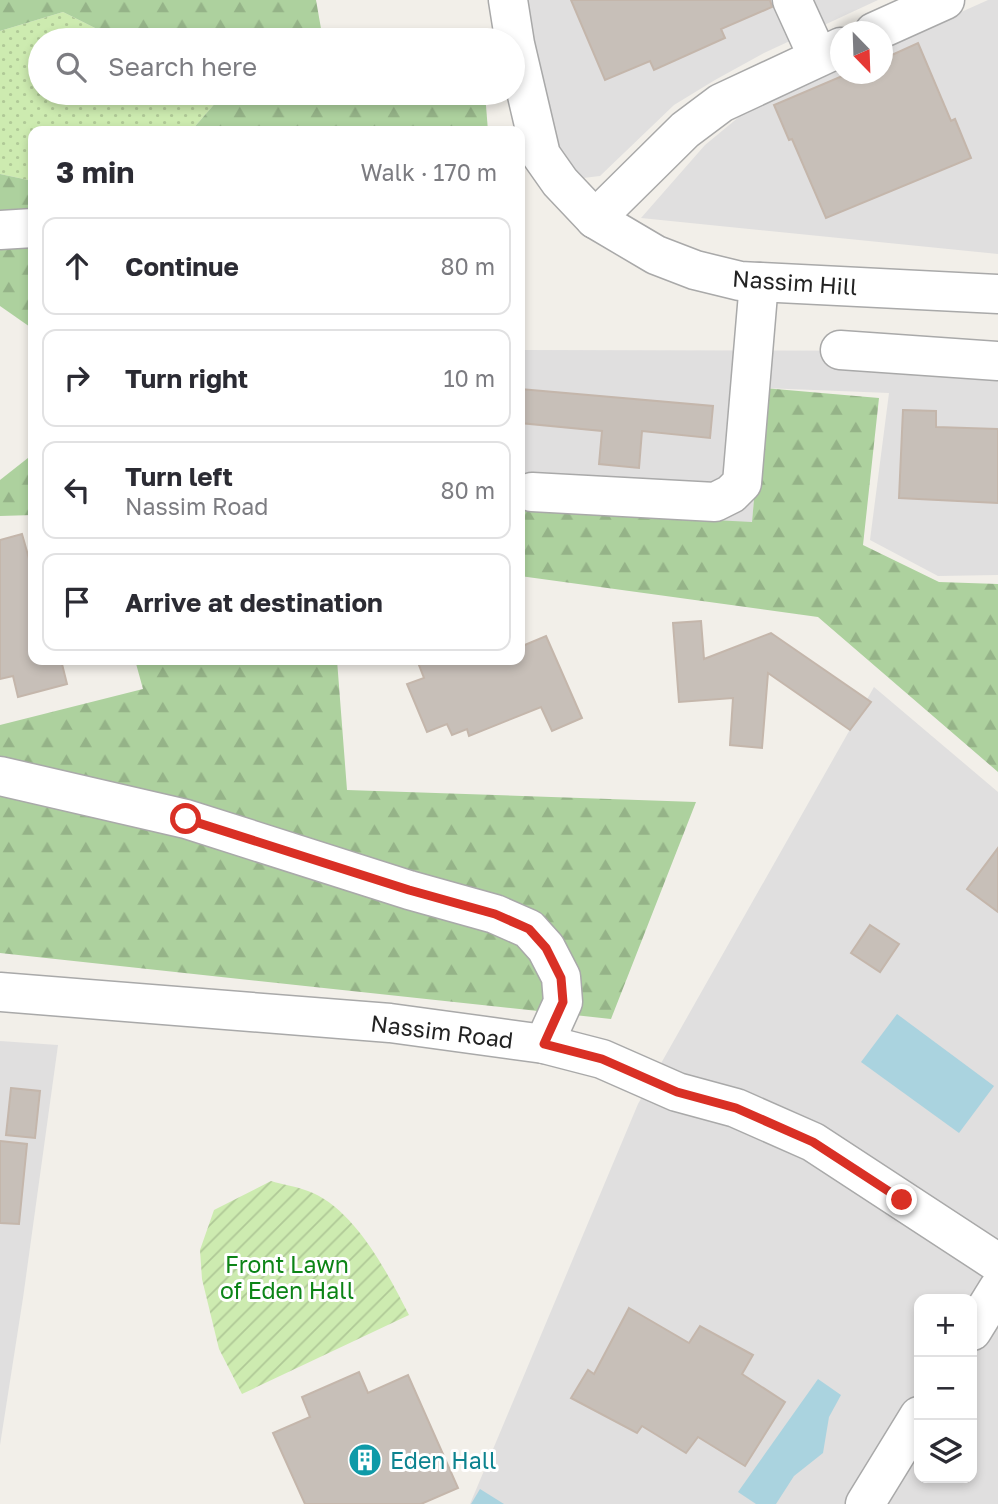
<!DOCTYPE html>
<html lang="en">
<head>
<meta charset="utf-8">
<style>
  body { margin:0; font-family:"Golos Text",sans-serif; background:#f7f7f7; color:#2b2b33 }
  .controls { position:absolute; right:21px; bottom:21px; display:grid; overflow:hidden; border-radius:14px; box-shadow:0 4px 10px #0003 }
  .controls button { width:63px; height:63px; display:grid; place-items:center; padding:0; border:0; border-bottom:2px solid #e1e1e2; background:#fff; color:#2b2b33; font:35px sans-serif }
  .compass { position:absolute; left:830px; top:21px; width:63px; height:63px; border-radius:50%; background:#fff; box-shadow:0 4px 10px #0003; rotate:157deg }
  .stop { position:absolute; width:21px; height:21px; margin:-16px; border:5px solid #d93025; border-radius:50%; background:#fff }
  .stop.end { background:#d93025; border-color:#fff; box-shadow:0 2px 7px #0008 }
  .list { margin:0; padding:0; list-style:none }
  h2 { display:flex; justify-content:space-between; align-items:center; height:91px; margin:0; padding:0 28px; font-size:30px }
  h2 small { font-size:23px; font-weight:400; color:#7c7c81 }
  .list li { display:grid; grid-template-columns:46px 1fr auto; gap:21px; align-items:center; box-sizing:border-box; height:98px; margin:0 14px 14px; padding:0 14px; border:2px solid #e1e1e2; border-radius:14px }
  .list b { display:block; font-size:26px; white-space:nowrap }
  .list p { margin:0; font-size:23px; white-space:nowrap; color:#7c7c81 }
  .list em { font-size:23px; font-style:normal; color:#7c7c81 }
  .icon { flex:none; width:38px; height:38px; fill:none; stroke:currentColor; stroke-width:2; stroke-linecap:round; stroke-linejoin:round }
  .map { position:relative; flex:none; width:998px; height:1504px; overflow:hidden }
  .search { position:absolute; background:#fff; box-shadow:0 4px 10px #0003; left:28px; top:28px; width:497px; height:77px; display:flex; align-items:center; gap:18px; box-sizing:border-box; padding:0 24px; border-radius:38px; color:#7c7c81; font-size:26px }
  .panel { position:absolute; background:#fff; box-shadow:0 4px 10px #0003; left:28px; top:126px; width:497px; height:539px; border-radius:14px }
  .map>svg:first-child { display:block }
  .residential { fill:#e0dfdf; fill-rule:evenodd }
  .grass { fill:url(#grass-dots) }
  .forest { fill:url(#forest-firs) }
  .garden { fill:url(#garden-furrows) }
  .water { fill:#aad3df }
  .building { fill:#c7bfb8; stroke:#c4b6ab; stroke-width:2 }
  .lines { fill:none; stroke-linecap:round; stroke-linejoin:round }
  .minor-casing { stroke:#a9a9a9; stroke-width:41 }
  .minor { stroke:#fff; stroke-width:38 }
  .route { stroke:#d93025; stroke-width:9 }
  .labels { text-anchor:middle; dominant-baseline:central; stroke-width:6; stroke-linejoin:round; paint-order:stroke }
  .street-label { font-size:23px; fill:#222; stroke:#fff }
  .park-label { font-size:23px; fill:#0c8416; stroke:#fff }
  .culture-label { font-size:23px; fill:#0d838f; stroke:#fff; text-anchor:start }
</style>
</head>
<body>
<div class="map">
<svg width="998" height="1504" viewBox="0 0 998 1504">
  <defs>
    <pattern id="grass-dots" width="8" height="8" patternUnits="userSpaceOnUse" patternTransform="scale(1.75)"><rect width="8" height="8" fill="#cdebb0"/><path d="M2 2h.1M6 6h.1" fill="none" stroke="#b0c997" stroke-width="1.8" stroke-linecap="round"/></pattern>
    <pattern id="forest-firs" width="22" height="20" patternUnits="userSpaceOnUse" patternTransform="scale(1.75)"><rect width="22" height="20" fill="#add19e"/><path d="M5 1l3.5 6h-7zM16 11l3.5 6h-7z" fill="#95b388"/></pattern>
    <pattern id="garden-furrows" width="10" height="10" patternUnits="userSpaceOnUse" patternTransform="scale(1.75)"><rect width="10" height="10" fill="#cdebb0"/><path d="M-1 1l2-2M0 10L10 0M9 11l2-2" fill="none" stroke="#b0c997"/></pattern>
  </defs>
  <rect width="100%" height="100%" fill="#f2efe9"/>
  <g class="residential">
    <path d="M526,0H878L764,53L715,80L674,105L600,176L575,179L551,164Z"/>
    <path d="M988,0H998V254L641,218L705,145L751,107L840,66L841,74H883V47Z"/>
    <path d="M520,350L998,351V575L938,576L870,540L889,393L764,388L752,523L520,510Z"/>
    <path d="M874,687L998,792V1504H470L638,1104ZM919,1299H972V1478H919Z"/>
    <path d="M0,1041L58,1045L23,1298L0,1445Z"/>
  </g>
  <path class="grass" d="M63,12L119,40H40V93H224L191,131H33V181L0,174V31Z"/>
  <g class="forest">
    <path d="M0,0H316L323,40H119L63,12L0,31Z"/>
    <path d="M224,93H485L488,131H191Z"/>
    <path d="M0,174L33,181V329L0,306Z"/>
    <path d="M764,388L879,398L863,545L939,582L998,584V772L818,617L520,576V510L752,522Z"/>
    <path d="M33,454V515L0,516V480Z"/>
    <path d="M135,660H337L347,790L696,802L611,1019L0,953V725L143,689Z"/>
  </g>
  <path class="garden" d="M271,1181C284,1185 300,1187 313,1193C357,1213 388,1274 409,1315L242,1394L219,1349L202,1279L200,1250L214,1210Z"/>
  <g class="water">
    <path d="M897,1014L994,1086L959,1133L861,1062Z"/>
    <path d="M818,1379L841,1395L829,1417L823,1453L794,1476L776,1504H756L738,1492Z"/>
    <path d="M480,1489L504,1504H471Z"/>
  </g>
  <g class="building">
    <path d="M571,0H770L772,7L721,29L725,38L654,70L650,61L605,80Z"/>
    <path d="M918,43L951,121L955,119L971,158L826,218L792,139L789,140L774,105L847,74H883V59Z"/>
    <path d="M520,389L713,406L710,438L642,431L639,468L599,464L602,431L520,423Z"/>
    <path d="M903,410L936,411V427L998,429V503L899,498Z"/>
    <path d="M22,534L33,573V660H61L67,684L18,697L13,676L0,679V540Z"/>
    <path d="M701,621L704,659L771,633L871,702L850,730L768,673L762,748L730,745L733,698L679,702L673,623Z"/>
    <path d="M546,636L582,718L552,731L541,707L469,736L467,729L452,735L447,724L427,732L407,684L424,678L417,660H520V647Z"/>
    <path d="M998,848V912L967,889Z"/>
    <path d="M870,925L899,944L880,972L851,953Z"/>
    <path d="M11,1088L40,1091L35,1138L6,1135Z"/>
    <path d="M0,1141L27,1144L19,1224L0,1223Z"/>
    <path d="M629,1308L689,1343L700,1326L753,1355L742,1374L785,1402L745,1466L698,1437L686,1453L642,1426L637,1433L571,1398L588,1370L594,1374Z"/>
    <path d="M359,1372L368,1393L408,1375L458,1488L421,1504H305L273,1433L310,1417L302,1397Z"/>
  </g>
  <g class="lines">
    <defs>
      <g id="minor">
        <path d="M508,0L515,44L541,155L560,182L595,219L656,255L695,270L740,281L998,294"/>
        <path d="M792,0L818,57"/>
        <path d="M874,32L945,0"/>
        <path d="M595,219L685,130L721,103L841,47"/>
        <path d="M0,230L33,228"/>
        <path d="M840,350L998,361"/>
        <path d="M532,492L715,502L731,494L742,483L759,282"/>
        <path d="M0,776L186,819L409,890L495,914L529,929L546,948L561,977L563,1002L544,1044"/>
        <path d="M0,992L390,1023L544,1044L602,1059L677,1092L736,1108L813,1142L998,1263"/>
        <path d="M972,1331L998,1289"/>
        <path d="M865,1504L919,1416"/>
      </g>
    </defs>
    <use href="#minor" class="minor-casing"/>
    <use href="#minor" class="minor"/>
  </g>
  <g class="lines">
    <path class="route" d="M186,819L409,890L495,914L529,929L546,948L561,978L563,1002L544,1044L602,1059L677,1092L736,1108L813,1142L902,1200"/>
  </g>
  <defs>
    <symbol id="building-disc" viewBox="-11 -11 22 22"><circle r="9.5" fill="#0f9aa8" stroke="#fff"/><path d="M-4-6H4V6H1V3H-1V6H-4ZM-2.5-4.3h1.7v1.8h-1.7ZM.8-4.3h1.7v1.8H.8ZM-2.5-1h1.7V.8h-1.7ZM.8-1h1.7V.8H.8Z" fill="#fff"/></symbol>
  </defs>
  <g fill-rule="evenodd">
    <use href="#building-disc" x="346" y="1441" width="38" height="38"/>
  </g>
  <g class="labels">
    <g class="street-label">
      <text transform="translate(795 282) rotate(4)">Nassim Hill</text>
      <text transform="translate(442 1031) rotate(7)">Nassim Road</text>
    </g>
    <g class="park-label">
      <text x="287" y="1264">Front Lawn<tspan x="287" dy="26">of Eden Hall</tspan></text>
    </g>
    <g class="culture-label">
      <text x="390" y="1460">Eden Hall</text>
    </g>
  </g>
</svg>
<div class="controls">
<button>+</button>
<button>−</button>
<button><svg class="icon" aria-label="layers" viewBox="0 0 24 24"><path d="M12 4l9 5-9 5-9-5zM3 14l9 5 9-5"/></svg></button>
</div>
<svg class="compass" viewBox="-18 -18 36 36"><path d="M0-13l5 13h-10z" fill="#e53935"/><path d="M0 13l5-13h-10z" fill="#7c7c81"/></svg>
<div class="stop" style="left:186px;top:819px"></div>
<div class="stop end" style="left:902px;top:1200px"></div>
<div class="search"><svg class="icon" aria-label="search" viewBox="0 0 24 24"><circle cx="10" cy="10" r="6"/><path d="M15 15l6 6"/></svg>Search here</div>
<section class="panel">
<h2>3 min<small>Walk · 170 m</small></h2>
<ul class="list">
<li><svg class="icon" aria-label="ahead" viewBox="0 0 24 24"><path d="M12 20V5M6 11l6-6 6 6"/></svg><div><b>Continue</b></div><em>80 m</em></li>
<li><svg class="icon" aria-label="right" viewBox="0 0 24 24"><path d="M7 20v-9h11M14 6l5 5-5 5"/></svg><div><b>Turn right</b></div><em>10 m</em></li>
<li><svg class="icon" aria-label="left" viewBox="0 0 24 24"><path d="M17 20v-9H6M10 6l-5 5 5 5"/></svg><div><b>Turn left</b><p>Nassim Road</p></div><em>80 m</em></li>
<li><svg class="icon" aria-label="arrive" viewBox="0 0 24 24"><path d="M6 21V4h12l-3 4 3 4H6"/></svg><div><b>Arrive at destination</b></div></li>
</ul>
</section>
</div>
</body>
</html>
